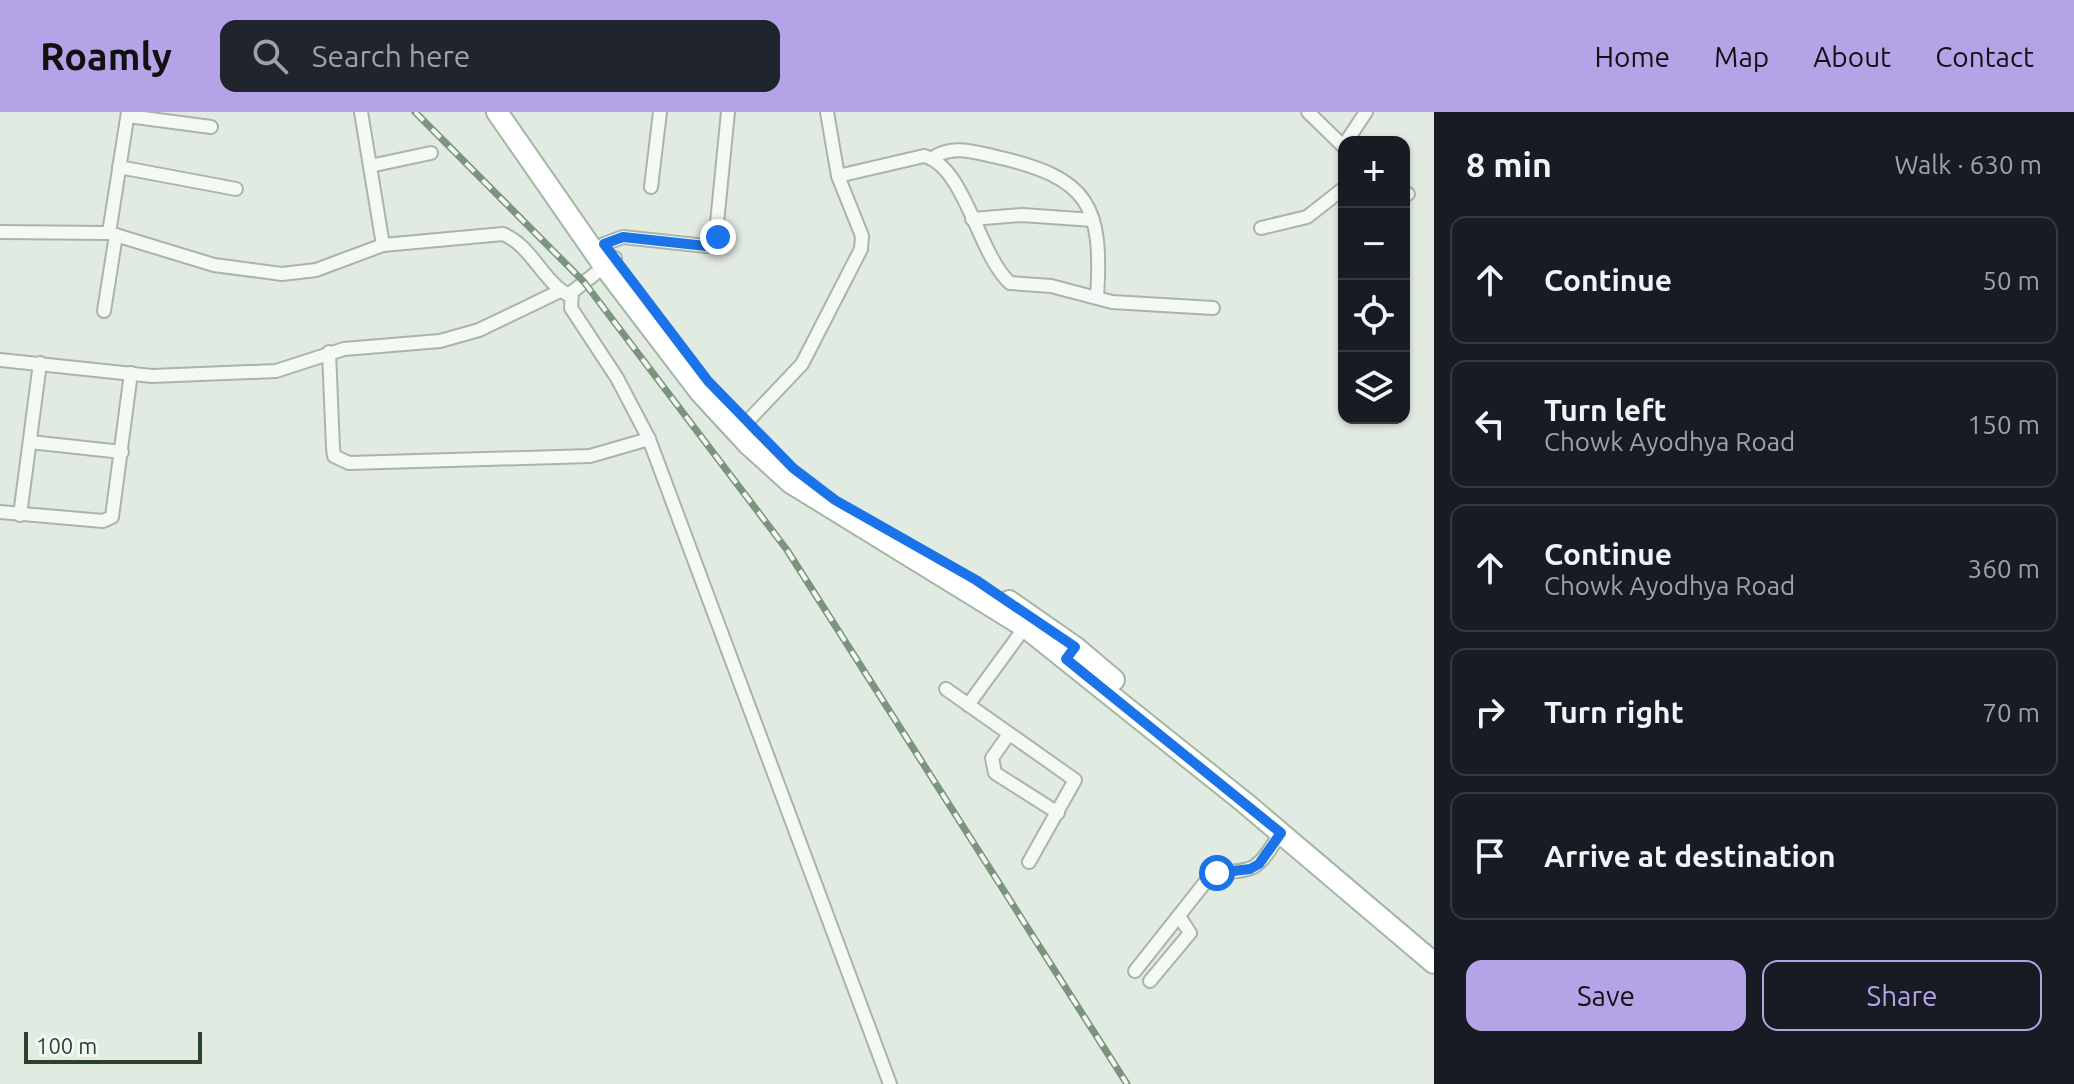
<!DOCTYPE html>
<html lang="en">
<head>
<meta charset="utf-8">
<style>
  body { margin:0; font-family:Ubuntu,sans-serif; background:#20242c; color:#f1f3f6 }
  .controls { position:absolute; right:24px; top:24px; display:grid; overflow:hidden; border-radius:16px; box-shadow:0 2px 6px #0004 }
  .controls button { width:72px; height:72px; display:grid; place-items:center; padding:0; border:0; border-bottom:2px solid #363941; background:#171b24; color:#f1f3f6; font:40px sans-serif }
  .scale { position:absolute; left:24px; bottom:20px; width:178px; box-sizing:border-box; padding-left:8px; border:4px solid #29442b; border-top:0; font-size:22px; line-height:28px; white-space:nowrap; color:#29442b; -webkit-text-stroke:6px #f1f8f2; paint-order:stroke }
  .stop { position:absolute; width:24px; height:24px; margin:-18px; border:6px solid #1a73e8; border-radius:50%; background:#fff }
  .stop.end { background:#1a73e8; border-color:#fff; box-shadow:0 2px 8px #0008 }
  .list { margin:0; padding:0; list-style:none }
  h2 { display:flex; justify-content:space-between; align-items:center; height:104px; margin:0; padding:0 32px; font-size:34px }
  h2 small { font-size:26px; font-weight:400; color:#9ea1a6 }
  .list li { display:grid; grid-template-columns:52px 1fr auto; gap:24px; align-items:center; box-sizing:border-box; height:128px; margin:0 16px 16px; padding:0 16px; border:2px solid #363941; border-radius:16px }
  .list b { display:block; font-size:30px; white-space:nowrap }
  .list p { margin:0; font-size:26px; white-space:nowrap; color:#9ea1a6 }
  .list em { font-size:26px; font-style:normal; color:#9ea1a6 }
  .actions { display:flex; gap:16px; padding:24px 32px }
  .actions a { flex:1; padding:18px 0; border:2px solid #b5a3e8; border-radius:16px; text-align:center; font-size:28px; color:#b5a3e8 }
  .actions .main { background:#b5a3e8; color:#111 }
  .icon { flex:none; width:44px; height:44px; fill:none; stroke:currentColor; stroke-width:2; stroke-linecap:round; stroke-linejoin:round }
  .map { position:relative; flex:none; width:1434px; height:972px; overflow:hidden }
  header { display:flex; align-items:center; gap:48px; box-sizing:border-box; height:112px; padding:0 40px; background:#b5a3e8; color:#111 }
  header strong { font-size:38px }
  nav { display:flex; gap:44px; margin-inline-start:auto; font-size:28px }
  .search { width:560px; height:72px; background:#20242c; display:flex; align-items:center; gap:20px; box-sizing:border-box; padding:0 28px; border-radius:16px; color:#9ea1a6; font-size:30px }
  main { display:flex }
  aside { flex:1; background:#171b24 }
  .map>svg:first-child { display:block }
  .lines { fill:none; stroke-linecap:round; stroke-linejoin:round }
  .minor-casing { stroke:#a7b6a7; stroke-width:16 }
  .primary-casing { stroke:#a0b7a1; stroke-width:24 }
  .minor { stroke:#f5f9f5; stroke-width:12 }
  .primary { stroke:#fff; stroke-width:20 }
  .rail-casing { stroke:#7a957c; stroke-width:7 }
  .rail { stroke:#f1f8f2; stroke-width:4; stroke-dasharray:12; stroke-linecap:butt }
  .route { stroke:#1a73e8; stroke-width:10 }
</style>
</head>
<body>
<header>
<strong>Roamly</strong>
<div class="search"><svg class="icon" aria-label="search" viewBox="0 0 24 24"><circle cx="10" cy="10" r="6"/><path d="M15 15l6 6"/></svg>Search here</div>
<nav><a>Home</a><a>Map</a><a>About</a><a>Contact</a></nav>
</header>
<main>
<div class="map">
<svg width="1434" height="972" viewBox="0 0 1434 972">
  <rect width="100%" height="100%" fill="#e2ebe2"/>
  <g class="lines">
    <defs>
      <g id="minor">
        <path d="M361,0L383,133"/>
        <path d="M1308,0L1343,34"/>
        <path d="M128,4L211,15"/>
        <path d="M1346,30L1366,0"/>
        <path d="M932,46C953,32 974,40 997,45C1089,66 1103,93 1097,185"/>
        <path d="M370,54L431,41"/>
        <path d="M119,55L236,77"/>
        <path d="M838,64L924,44C965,54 978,142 1010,171L1051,174L1112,190L1213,196"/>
        <path d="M651,75L660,0"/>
        <path d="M1404,80L1408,82"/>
        <path d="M972,107L1022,103L1093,108"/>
        <path d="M1261,116L1307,105L1344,76"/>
        <path d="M0,120L109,121L214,153L282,162L316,158L383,133L503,122C532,134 542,169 570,184"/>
        <path d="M109,121L128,0"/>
        <path d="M604,132L623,125L706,134L715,131L728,0"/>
        <path d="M615,146L572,180L571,196L617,266L649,327L890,972"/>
        <path d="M104,199L116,123"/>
        <path d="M329,240L333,336L334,344L349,351L590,344L649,327"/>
        <path d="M0,248L152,264L276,259L344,237L440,229L479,218L560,179"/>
        <path d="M746,311L802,252L861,137L862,124L838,64L827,0"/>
        <path d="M30,330L122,340"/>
        <path d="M0,400L103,409L112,405L131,261"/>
        <path d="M20,403L40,251"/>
        <path d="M946,577L1075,668L1029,750"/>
        <path d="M968,593L1025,515"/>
        <path d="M1009,622L992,646L995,661L1058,701"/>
        <path d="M1135,859L1207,768C1223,757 1235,762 1251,756C1264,751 1273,731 1281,721"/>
        <path d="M1150,869L1190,821L1179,804"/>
      </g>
      <g id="primary">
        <path d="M497,0L604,154L700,280L748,332L791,371L1025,515L1244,690L1434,851"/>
        <path d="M1009,489L1075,535L1114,568"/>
      </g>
    </defs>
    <use href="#minor" class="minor-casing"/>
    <use href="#primary" class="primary-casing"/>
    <use href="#minor" class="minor"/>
    <use href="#primary" class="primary"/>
    <defs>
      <path id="rail" d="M415,0L584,170L787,438L1127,972"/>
    </defs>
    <use href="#rail" class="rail-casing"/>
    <use href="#rail" class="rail"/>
  </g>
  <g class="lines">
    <path class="route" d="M718,125L715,131L706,134L623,125L604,132L708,269L793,356L835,388L976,468L1075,535L1066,547L1281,721L1259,752L1250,757L1217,761"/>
  </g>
</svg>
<div class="controls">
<button>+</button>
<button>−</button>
<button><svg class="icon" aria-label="locate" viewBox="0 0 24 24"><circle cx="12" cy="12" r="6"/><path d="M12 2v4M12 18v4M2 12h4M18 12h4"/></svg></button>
<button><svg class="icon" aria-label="layers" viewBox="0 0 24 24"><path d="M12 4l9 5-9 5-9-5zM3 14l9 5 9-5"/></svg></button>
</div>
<div class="scale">100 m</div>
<div class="stop" style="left:1217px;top:761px"></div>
<div class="stop end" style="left:718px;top:125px"></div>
</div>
<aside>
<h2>8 min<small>Walk · 630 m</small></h2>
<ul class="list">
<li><svg class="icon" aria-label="ahead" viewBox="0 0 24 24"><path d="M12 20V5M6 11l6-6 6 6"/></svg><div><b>Continue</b></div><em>50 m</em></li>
<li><svg class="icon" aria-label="left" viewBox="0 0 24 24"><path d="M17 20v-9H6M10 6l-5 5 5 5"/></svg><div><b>Turn left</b><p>Chowk Ayodhya Road</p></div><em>150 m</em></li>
<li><svg class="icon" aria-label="ahead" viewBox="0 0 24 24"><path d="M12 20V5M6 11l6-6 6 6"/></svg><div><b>Continue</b><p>Chowk Ayodhya Road</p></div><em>360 m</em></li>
<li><svg class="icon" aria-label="right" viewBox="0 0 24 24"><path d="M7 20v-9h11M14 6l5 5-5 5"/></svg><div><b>Turn right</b></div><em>70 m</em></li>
<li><svg class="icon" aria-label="arrive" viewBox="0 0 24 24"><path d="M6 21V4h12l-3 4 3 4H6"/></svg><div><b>Arrive at destination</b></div></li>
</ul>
<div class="actions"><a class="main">Save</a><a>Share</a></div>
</aside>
</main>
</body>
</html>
